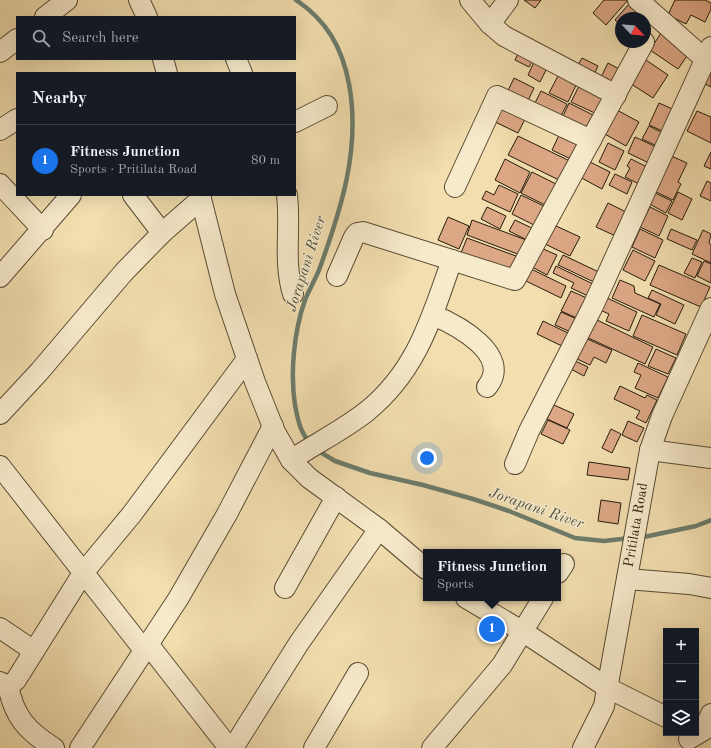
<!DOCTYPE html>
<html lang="en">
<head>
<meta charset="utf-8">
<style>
  body { margin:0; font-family:"Old Standard TT",serif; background:#242831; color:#f1f3f6 }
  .controls { position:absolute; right:12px; bottom:12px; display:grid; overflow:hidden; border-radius:0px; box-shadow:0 4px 16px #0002 }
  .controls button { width:36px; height:36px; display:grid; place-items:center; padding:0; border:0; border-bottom:1px solid #363941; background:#171b24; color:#f1f3f6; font:20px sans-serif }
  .compass { position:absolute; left:615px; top:12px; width:36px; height:36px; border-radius:50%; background:#171b24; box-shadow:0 4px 16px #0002; rotate:116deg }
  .you { position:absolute; left:427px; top:458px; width:14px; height:14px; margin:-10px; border:3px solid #fff; border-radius:50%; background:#1a73e8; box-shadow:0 0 0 6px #1a73e833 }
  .badge { display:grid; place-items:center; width:26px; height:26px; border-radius:50%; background:#1a73e8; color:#fff; font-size:13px; font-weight:700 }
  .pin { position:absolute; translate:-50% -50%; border:2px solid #fff; box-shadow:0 1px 4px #0006 }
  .popup { position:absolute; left:423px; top:549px; width:138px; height:52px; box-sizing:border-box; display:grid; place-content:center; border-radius:0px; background:#171b24; filter:drop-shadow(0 1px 3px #0005); font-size:13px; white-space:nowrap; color:#9ea1a6 }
  .popup b { font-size:15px; color:#f1f3f6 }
  .popup::after { content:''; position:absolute; left:50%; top:100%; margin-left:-8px; border:8px solid transparent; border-top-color:#171b24 }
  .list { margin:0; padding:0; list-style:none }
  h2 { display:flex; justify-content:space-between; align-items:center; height:52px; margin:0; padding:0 16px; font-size:17px }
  h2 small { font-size:13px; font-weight:400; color:#9ea1a6 }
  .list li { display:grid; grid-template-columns:26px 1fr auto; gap:12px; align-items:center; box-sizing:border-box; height:72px; padding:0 16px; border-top:1px solid #363941 }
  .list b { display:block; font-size:15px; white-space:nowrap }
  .list p { margin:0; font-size:13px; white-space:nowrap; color:#9ea1a6 }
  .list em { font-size:13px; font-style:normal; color:#9ea1a6 }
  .icon { flex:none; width:22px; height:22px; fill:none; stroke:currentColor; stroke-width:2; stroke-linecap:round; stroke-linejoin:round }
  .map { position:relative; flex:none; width:711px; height:748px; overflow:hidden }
  .search { position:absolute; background:#171b24; box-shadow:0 4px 16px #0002; left:16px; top:16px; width:280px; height:44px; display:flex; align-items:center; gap:10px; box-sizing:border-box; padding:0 14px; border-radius:0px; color:#9ea1a6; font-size:15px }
  .panel { position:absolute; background:#171b24; box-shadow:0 4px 16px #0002; left:16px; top:72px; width:280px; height:124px; border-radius:0px }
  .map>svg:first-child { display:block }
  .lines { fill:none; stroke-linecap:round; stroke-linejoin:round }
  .stream { stroke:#6c7c6c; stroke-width:4.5 }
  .building { fill:#dca785; stroke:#261b0b }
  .minor-casing { stroke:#594c34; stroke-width:22 }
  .minor { stroke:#f7eacb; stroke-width:20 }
  .labels { text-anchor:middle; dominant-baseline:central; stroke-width:3; stroke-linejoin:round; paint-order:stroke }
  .street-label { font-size:14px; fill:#261b0b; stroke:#f7eacb }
  .water-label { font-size:15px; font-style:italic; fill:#4f5344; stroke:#f7eacb }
</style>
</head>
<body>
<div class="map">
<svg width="711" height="748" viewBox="0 0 711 748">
  <rect width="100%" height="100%" fill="#f2deaf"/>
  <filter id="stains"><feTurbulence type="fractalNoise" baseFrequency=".005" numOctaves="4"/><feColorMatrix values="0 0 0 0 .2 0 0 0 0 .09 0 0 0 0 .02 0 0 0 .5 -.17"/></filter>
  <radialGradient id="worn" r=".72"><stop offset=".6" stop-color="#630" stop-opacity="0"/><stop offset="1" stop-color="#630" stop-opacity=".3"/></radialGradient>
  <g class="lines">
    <g class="stream">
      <path d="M296,0C327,21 342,47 349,84C361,148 341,210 319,270C315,280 309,290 305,300C294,331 290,373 295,405C298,420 300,432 310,443"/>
      <path d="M317,450L335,461L370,473L423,485L473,499L509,511L575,538L604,541L630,538"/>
      <path d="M639,538L696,526L711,520"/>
    </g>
  </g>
  <g class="building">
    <path d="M524,0H541L535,8Z"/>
    <path d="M604,0H628L606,25L593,13Z"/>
    <path d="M675,0H705L711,3V9L705,22L691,15L686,24L668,15Z"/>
    <path d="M629,4L650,22L645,28V18H621V25L615,20Z"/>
    <path d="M661,33L689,53L678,69L650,50Z"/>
    <path d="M520,50L534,58L529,67L515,60Z"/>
    <path d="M582,58L598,66L591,81L574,72Z"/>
    <path d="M643,58L668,75L653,98L628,82Z"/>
    <path d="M535,60L548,66L540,82L528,75Z"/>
    <path d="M608,63L621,70L611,90L598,83Z"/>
    <path d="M711,67V87L703,83Z"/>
    <path d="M560,72L578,81L568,102L549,93Z"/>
    <path d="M514,78L534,88L525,107L505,97Z"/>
    <path d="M580,84L607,97L599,115L571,102Z"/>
    <path d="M541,91L567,104L558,122L532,109Z"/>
    <path d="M498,99L528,113L518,133L489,119Z"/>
    <path d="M569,103L597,117L588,136L560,123Z"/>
    <path d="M659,103L677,111L667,133L649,125Z"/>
    <path d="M615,109L639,122L626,146L603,133Z"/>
    <path d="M697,111L711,117V143L687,131Z"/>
    <path d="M649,126L665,134L659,147L642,139Z"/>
    <path d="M561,131L582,141L573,160L552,150Z"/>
    <path d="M518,136L572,162L563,182L508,155Z"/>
    <path d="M635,137L658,148L651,164L628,153Z"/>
    <path d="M608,143L624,151L615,170L599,162Z"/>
    <path d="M711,152V169L704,166Z"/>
    <path d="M669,155L687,163L678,182L681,184L673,200L652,190Z"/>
    <path d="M505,159L530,172L520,193L495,180Z"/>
    <path d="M584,159L610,172L602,189L576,175Z"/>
    <path d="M631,159L649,168L641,185L625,177L630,168L627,166Z"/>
    <path d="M532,172L560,186L549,207L521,193Z"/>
    <path d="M615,174L632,182L627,194L609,185Z"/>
    <path d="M707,181L711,183V201L700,196Z"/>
    <path d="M499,185L518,194L510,212L482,199L486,191L494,195Z"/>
    <path d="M651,191L672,201L666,213L646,202Z"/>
    <path d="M678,192L692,199L682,220L668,213Z"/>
    <path d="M521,195L548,208L538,227L512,214Z"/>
    <path d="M608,203L630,214L620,238L596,227Z"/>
    <path d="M487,207L506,216L500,229L481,219Z"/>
    <path d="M650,207L668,216L659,236L640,227Z"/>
    <path d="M448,217L469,226L459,249L438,240Z"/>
    <path d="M472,220L529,241L523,256L467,235Z"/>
    <path d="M515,220L536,230L531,242L509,231Z"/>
    <path d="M554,225L580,237L570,256L545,244Z"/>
    <path d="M640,229L663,240L655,258L632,247Z"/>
    <path d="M671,229L697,240L692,250L667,239Z"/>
    <path d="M703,230L711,234L709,243L711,245V263L692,254Z"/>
    <path d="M467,238L516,256L509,276L459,258Z"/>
    <path d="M541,248L557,255L547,275L532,267Z"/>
    <path d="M633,250L655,261L645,281L623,270Z"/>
    <path d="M563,255L601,273L596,283L558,265Z"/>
    <path d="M692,258L702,262L695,278L684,273Z"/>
    <path d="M704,261L711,264V283L697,276Z"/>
    <path d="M659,265L710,287L701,307L650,285Z"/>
    <path d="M556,266L595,285L590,297L571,288L574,283L553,273Z"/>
    <path d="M531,269L566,286L561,298L526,281Z"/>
    <path d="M620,280L634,286L635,293L660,304L654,317L612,298Z"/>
    <path d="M652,290L684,305L675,324L656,315L661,304L648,298Z"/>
    <path d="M571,291L589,299L579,319L561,311Z"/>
    <path d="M605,297L637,312L629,331L606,321L609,314L600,310Z"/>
    <path d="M561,312L579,320L573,333L555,325Z"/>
    <path d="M642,315L686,334L677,355L633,336Z"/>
    <path d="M595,319L653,347L645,364L586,337Z"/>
    <path d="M543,321L570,334L564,347L537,334Z"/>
    <path d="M585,338L612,350L606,363L594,357L590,365L575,358Z"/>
    <path d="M656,349L676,358L668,374L648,366Z"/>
    <path d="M573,360L588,367L584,376L569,368Z"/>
    <path d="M638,363L668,377L658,398L635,388L641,375L634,372Z"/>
    <path d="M620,386L645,398L647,395L657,400L646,423L636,418L640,411L614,399Z"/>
    <path d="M554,405L574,414L567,428L547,419Z"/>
    <path d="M548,420L570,430L563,444L541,434Z"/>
    <path d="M628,421L644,428L637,442L622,435Z"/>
    <path d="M611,429L621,434L612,453L602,448Z"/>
    <path d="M589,462L630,468L628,480L587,475Z"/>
    <path d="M601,500L621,503L618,524L598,521Z"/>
  </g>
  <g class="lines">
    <defs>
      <g id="minor">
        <path d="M139,0L147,17"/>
        <path d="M470,0L490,24L504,36L616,95"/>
        <path d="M638,0L705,59"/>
        <path d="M45,17L67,0"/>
        <path d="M490,24L508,0"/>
        <path d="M0,52L17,39"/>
        <path d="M163,59L167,73"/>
        <path d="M236,59L242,73"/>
        <path d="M295,122L327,106"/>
        <path d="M0,130L17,119"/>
        <path d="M0,184L43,230"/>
        <path d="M455,187L497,96L591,140"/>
        <path d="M133,195L162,233"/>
        <path d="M200,195L225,294L255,382L275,432L291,460L309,478L379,529L426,569"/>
        <path d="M287,195C291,228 283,261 293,294"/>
        <path d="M337,276L354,237L357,233L363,232L515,280L644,42"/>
        <path d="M0,277L71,195"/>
        <path d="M433,315C457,325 513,355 487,387"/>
        <path d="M0,414L39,372L124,272L162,233L201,199"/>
        <path d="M650,450L711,458"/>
        <path d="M291,460C315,444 343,430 366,412C417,371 431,319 452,260"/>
        <path d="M515,464L529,431L593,306L711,47"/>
        <path d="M0,466L144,650"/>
        <path d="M558,573L564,564"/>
        <path d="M627,579L689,584L711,588"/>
        <path d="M285,588L336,497"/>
        <path d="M466,598L522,631L608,688L666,717"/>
        <path d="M0,628L34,651"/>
        <path d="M148,644L229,748"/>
        <path d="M0,682C6,686 11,685 16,680L83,573L132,514L247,359"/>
        <path d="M8,685C14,717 27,731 54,748"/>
        <path d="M689,739L704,730L711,714"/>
        <path d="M80,748L178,599L227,514L273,426"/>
        <path d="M233,748L299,643L379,529"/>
        <path d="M314,748L358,673"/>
        <path d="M432,748L502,665L543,598"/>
        <path d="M583,748L604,706L650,450L662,416L711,308"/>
      </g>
    </defs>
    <use href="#minor" class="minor-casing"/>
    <use href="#minor" class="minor"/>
  </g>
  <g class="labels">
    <g class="street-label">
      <text transform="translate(636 525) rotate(-80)">Pritilata Road</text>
    </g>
    <g class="water-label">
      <text transform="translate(307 264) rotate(-72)">Jorapani River</text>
      <text transform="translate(536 509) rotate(19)">Jorapani River</text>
    </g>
  </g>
  <rect width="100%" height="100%" filter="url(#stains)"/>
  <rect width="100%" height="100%" fill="url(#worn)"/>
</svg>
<div class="controls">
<button>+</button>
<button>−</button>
<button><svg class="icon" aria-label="layers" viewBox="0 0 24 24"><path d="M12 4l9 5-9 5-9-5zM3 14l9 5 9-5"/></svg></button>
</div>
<svg class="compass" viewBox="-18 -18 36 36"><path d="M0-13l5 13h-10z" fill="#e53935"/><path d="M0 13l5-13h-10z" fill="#9ea1a6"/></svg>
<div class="you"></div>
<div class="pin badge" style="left:492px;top:629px">1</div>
<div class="popup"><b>Fitness Junction</b>Sports</div>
<div class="search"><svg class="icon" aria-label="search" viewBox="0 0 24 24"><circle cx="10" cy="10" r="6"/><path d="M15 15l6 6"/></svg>Search here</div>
<section class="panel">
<h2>Nearby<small></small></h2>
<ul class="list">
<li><span class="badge">1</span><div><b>Fitness Junction</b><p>Sports · Pritilata Road</p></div><em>80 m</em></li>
</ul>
</section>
</div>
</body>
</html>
